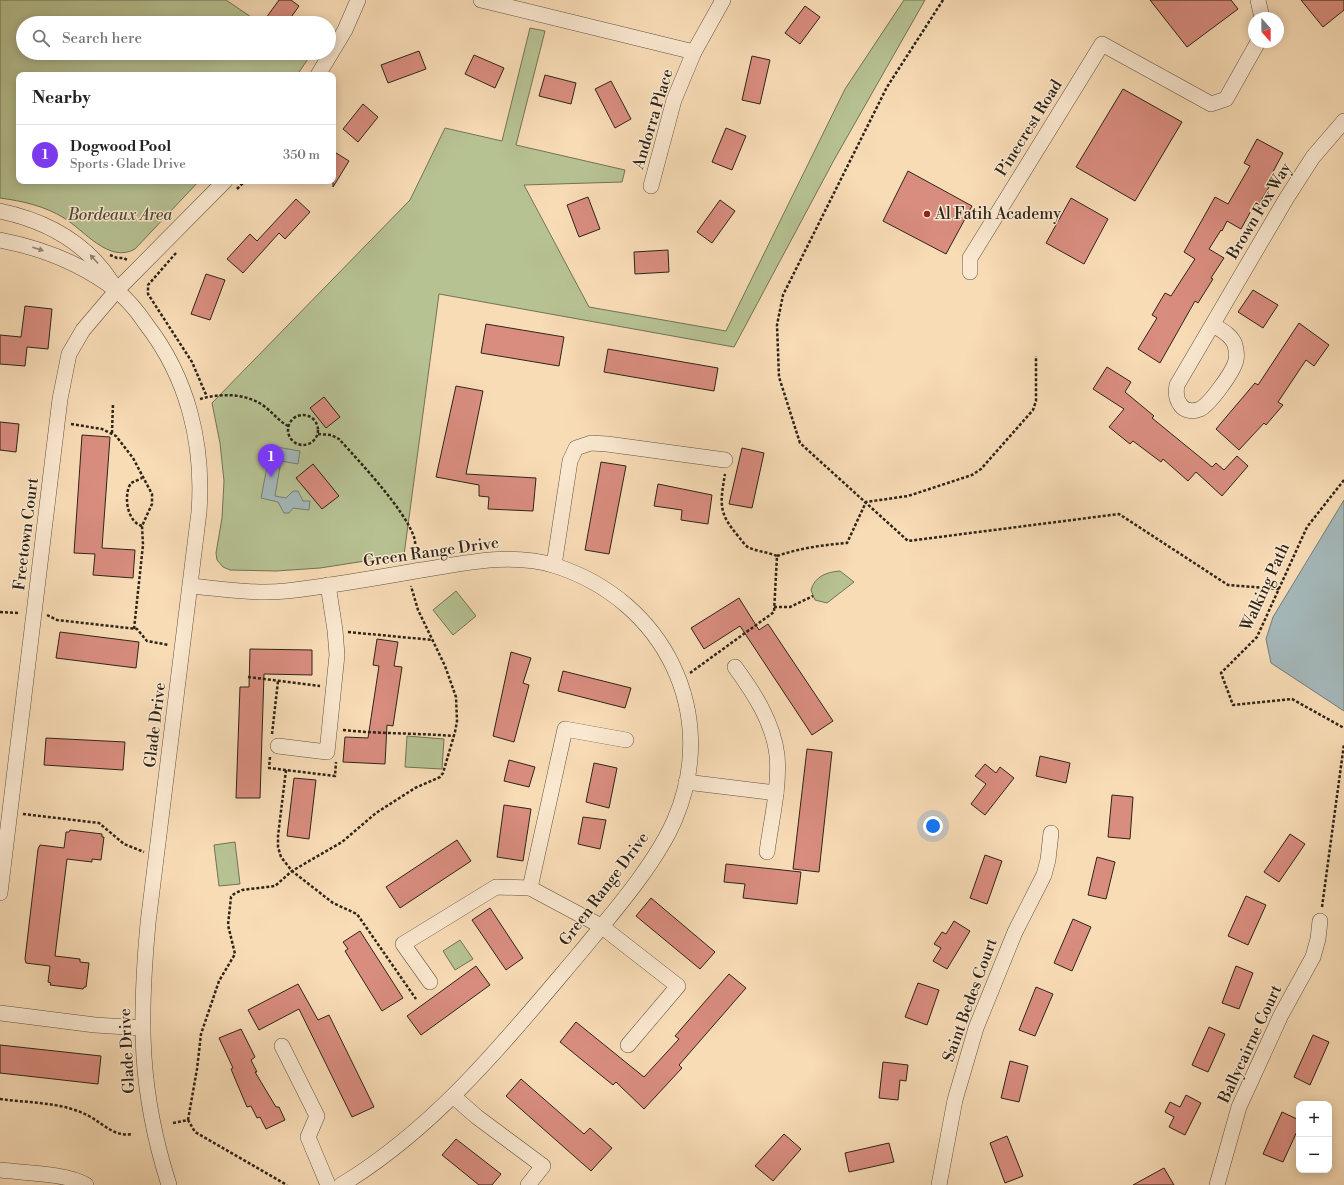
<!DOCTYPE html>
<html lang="en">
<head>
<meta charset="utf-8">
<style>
  body { margin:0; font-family:"Libre Bodoni",serif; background:#f6f6f6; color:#222 }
  .controls { position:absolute; right:12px; bottom:12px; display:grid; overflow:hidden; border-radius:8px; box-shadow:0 2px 10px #0003 }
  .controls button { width:36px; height:36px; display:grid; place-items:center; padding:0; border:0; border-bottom:1px solid #e0e0e0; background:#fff; color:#222; font:20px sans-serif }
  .compass { position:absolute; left:1248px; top:12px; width:36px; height:36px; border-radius:50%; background:#fff; box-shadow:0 2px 10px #0003; rotate:159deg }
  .you { position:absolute; left:933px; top:826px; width:14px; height:14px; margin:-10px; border:3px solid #fff; border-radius:50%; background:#1a73e8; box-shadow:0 0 0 6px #1a73e833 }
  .badge { display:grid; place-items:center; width:26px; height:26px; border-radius:50%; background:#7c3aed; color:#fff; font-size:13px; font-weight:700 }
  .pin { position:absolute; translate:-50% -33px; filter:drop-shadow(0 1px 2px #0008) }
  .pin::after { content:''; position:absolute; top:21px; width:14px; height:12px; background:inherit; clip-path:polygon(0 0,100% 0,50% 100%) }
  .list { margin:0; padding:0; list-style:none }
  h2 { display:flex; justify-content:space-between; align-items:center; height:52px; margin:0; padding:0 16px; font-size:17px }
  h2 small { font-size:13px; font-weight:400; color:#767676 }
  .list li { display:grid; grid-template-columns:26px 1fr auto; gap:12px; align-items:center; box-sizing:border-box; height:60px; padding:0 16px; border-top:1px solid #e0e0e0 }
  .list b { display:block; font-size:15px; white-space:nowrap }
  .list p { margin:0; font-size:13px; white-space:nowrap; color:#767676 }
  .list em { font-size:13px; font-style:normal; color:#767676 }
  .icon { flex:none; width:22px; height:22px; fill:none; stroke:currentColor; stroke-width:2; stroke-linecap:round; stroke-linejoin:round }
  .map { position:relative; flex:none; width:1344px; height:1185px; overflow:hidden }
  .search { position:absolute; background:#fff; box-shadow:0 2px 10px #0003; left:16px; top:16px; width:320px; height:44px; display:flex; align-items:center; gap:10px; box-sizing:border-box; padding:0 14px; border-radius:22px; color:#767676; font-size:15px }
  .panel { position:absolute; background:#fff; box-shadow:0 2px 10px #0003; left:16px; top:72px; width:320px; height:112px; border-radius:8px }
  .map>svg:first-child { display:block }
  .green { fill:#b7c293; stroke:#727356 }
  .water { fill:#a4b8ba; stroke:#757d79 }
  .building { fill:#d98d7f; stroke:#2e2418 }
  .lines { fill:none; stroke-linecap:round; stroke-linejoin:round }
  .minor-casing { stroke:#605240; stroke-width:16 }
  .path { stroke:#2e2418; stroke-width:2.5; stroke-dasharray:3 2; stroke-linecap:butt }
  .minor { stroke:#fae8d0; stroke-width:15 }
  .oneway { fill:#948674 }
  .poi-dot { fill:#8f2418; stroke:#fae8d0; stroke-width:1.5 }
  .labels { text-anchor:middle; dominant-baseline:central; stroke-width:3; stroke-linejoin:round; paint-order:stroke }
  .street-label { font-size:16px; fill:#2e2418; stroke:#fae8d0 }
  .poi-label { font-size:16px; fill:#2e2418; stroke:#fae8d0; text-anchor:start }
  .park-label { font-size:16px; font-style:italic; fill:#504c37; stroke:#fae8d0 }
</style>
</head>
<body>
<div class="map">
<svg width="1344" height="1185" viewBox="0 0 1344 1185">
  <rect width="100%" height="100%" fill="#f8dcb6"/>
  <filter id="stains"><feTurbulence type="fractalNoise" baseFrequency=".005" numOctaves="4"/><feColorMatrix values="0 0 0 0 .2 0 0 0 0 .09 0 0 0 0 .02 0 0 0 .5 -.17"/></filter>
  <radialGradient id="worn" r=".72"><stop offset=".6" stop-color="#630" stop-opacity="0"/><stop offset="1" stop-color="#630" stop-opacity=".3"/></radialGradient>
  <g class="green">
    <path d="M0,0H226L260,23H23V53H305L310,56L297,75H19V181H199L135,249C109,264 84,230 64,218C45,206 22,201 0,198Z"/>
    <path d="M904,0H925L834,160L734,347L439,294L404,555L320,568L276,571L230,570L223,567L217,560L216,553L222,518L224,481L220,443L212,403L410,200L445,128L502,141L530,28L545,31L516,145L625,170L622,182L524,185L589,307L726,331L845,89Z"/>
    <path d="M840,571L854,582L827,603L815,600L811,590C815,576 827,572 840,571Z"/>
    <path d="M456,591L476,616L453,635L433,610Z"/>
    <path d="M407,736L444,739L442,769L405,767Z"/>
    <path d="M235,842L240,884L219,886L214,845Z"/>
    <path d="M460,940L473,959L455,970L443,951Z"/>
  </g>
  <g class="water">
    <path d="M271,446L300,451L298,464L281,461L275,496L286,498L293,491H298L303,501H310L309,510L293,508L289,513H284L278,502L261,498Z"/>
    <path d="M1344,500V711L1271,663L1266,639L1273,617Z"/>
  </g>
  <g class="building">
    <path d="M279,0H291L299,6L287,23H273L266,18Z"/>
    <path d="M1150,0H1231L1238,9L1187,47Z"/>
    <path d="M1301,0H1344V10L1323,27Z"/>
    <path d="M805,6L820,17L800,44L785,33Z"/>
    <path d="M419,51L426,69L388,83L381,65Z"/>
    <path d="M474,55L504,68L495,88L465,74Z"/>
    <path d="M752,56L770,60L760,104L742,100Z"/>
    <path d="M545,75L576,83L571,104L539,96Z"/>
    <path d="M611,81L631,119L615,128L595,89Z"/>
    <path d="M1123,89L1182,122L1135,201L1076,167Z"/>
    <path d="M363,104L378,117L358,142L343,129Z"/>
    <path d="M726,128L746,136L732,170L712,162Z"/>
    <path d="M1257,139L1283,153L1266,185L1269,187L1255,211L1252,209L1241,229L1227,221L1222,231L1221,230L1209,249L1224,258L1211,278L1213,279L1198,303L1195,301L1160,363L1138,349L1157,318L1152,315L1165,293L1171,296L1195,259L1184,252L1215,197L1228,204L1250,166L1244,163Z"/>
    <path d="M333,151L349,161L333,187Z"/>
    <path d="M908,171L972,206L946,254L883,221Z"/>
    <path d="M588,197L600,229L579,237L567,205Z"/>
    <path d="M1071,198L1108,219L1084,264L1046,243Z"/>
    <path d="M296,199L310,212L285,239L279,233L243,273L227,259L250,234L257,241Z"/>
    <path d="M720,200L735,211L712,243L697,232Z"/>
    <path d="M668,250L669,272L635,274L634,252Z"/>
    <path d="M206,274L225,280L210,320L191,314Z"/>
    <path d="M1253,290L1278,305L1263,328L1238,312Z"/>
    <path d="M25,306L52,309L48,349L27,347L25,366L0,364V335L21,337Z"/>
    <path d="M1299,323L1329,345L1314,366L1306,360L1278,402L1283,405L1266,425L1264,423L1239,450L1216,429L1255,383L1258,385Z"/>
    <path d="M486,324L564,337L559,366L481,353Z"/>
    <path d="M608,349L718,368L714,391L604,372Z"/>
    <path d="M1107,367L1131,382L1125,392L1154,416L1152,418L1212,467L1216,463L1224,470L1237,456L1248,466L1222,496L1196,472L1188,481L1163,459L1161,462L1133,441L1130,444L1109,427L1124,409L1093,389Z"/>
    <path d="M456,386L483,391L466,474L536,478L533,511L488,509L489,497L479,496V485L436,477Z"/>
    <path d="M324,397L340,417L326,428L310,408Z"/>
    <path d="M0,422L19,424L16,452L0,450Z"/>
    <path d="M82,435L110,437L102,548L135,550L133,578L93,575L95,554L74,553Z"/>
    <path d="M742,448L764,453L752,508L729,504Z"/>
    <path d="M601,462L626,466L609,554L585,550Z"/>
    <path d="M313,464L339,496L322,509L296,478Z"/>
    <path d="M658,484L712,495L708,524L681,520L682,510L654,506Z"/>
    <path d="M739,598L759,630L768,624L833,721L812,735L740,626L704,649L691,628Z"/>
    <path d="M60,632L139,642L136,668L56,658Z"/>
    <path d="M377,639L398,642L394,666L402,667L393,726L387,725L385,764L343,762L345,737L368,738L379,666L373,665Z"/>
    <path d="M250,649L312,650V675L264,674L260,798H236L240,687H249Z"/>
    <path d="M511,652L531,658L523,683L529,685L514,742L493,736Z"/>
    <path d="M563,671L631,688L625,708L558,691Z"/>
    <path d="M46,738L125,742L123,770L44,765Z"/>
    <path d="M807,749L832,752L819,872L793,869Z"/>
    <path d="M1040,756L1070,763L1066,783L1036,776Z"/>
    <path d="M509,760L535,767L529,787L504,781Z"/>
    <path d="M594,763L617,768L609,808L586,802Z"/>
    <path d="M985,764L996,773L1000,767L1014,778L985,815L971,804L986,784L975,776Z"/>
    <path d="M294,778L316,780L309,839L287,836Z"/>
    <path d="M1112,795L1133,797L1130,839L1108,837Z"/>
    <path d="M504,805L531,809L523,861L497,857Z"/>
    <path d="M583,817L606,820L600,849L578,844Z"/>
    <path d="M70,830L102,834V837H104L101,860L92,859V862L67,859L55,956L80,959V962L89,963L86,987H84L83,989L50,985L51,983L48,982L50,966L26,963L25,959L38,849L40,845L64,848L66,832H69Z"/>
    <path d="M1290,834L1305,844L1279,882L1264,872Z"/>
    <path d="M457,840L471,861L400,908L386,887Z"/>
    <path d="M985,855L1002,861L987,904L970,898Z"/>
    <path d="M1097,857L1115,862L1106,899L1088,895Z"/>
    <path d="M726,864L801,872L797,904L743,898L745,884L724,882Z"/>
    <path d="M1246,896L1266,905L1248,945L1228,936Z"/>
    <path d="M651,898L715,952L700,969L636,916Z"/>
    <path d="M490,908L523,958L506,970L472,920Z"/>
    <path d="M1073,919L1091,927L1072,971L1054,963Z"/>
    <path d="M954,921L970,931L947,969L933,961L941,948L934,944L942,932L946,934Z"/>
    <path d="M360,931L403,998L382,1011L345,951L348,949L343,942Z"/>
    <path d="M476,966L490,985L421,1035L407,1016Z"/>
    <path d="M1236,966L1253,973L1239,1009L1222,1003Z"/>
    <path d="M729,974L746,988L679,1065L682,1068L644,1109L616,1082L613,1085L560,1042L576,1022L644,1077L679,1039L675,1036Z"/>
    <path d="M918,983L939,990L927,1025L905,1017Z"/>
    <path d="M298,984L318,1020L329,1015L374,1107L352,1117L299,1009L259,1030L248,1010Z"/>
    <path d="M1036,987L1053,994L1035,1036L1019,1030Z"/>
    <path d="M1209,1027L1225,1034L1208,1072L1192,1065Z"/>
    <path d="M241,1029L255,1057L251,1060L257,1072H255L276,1107H279L285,1120L266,1129L260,1117L257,1118L251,1106L247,1107L236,1081L231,1069L233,1068L219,1038Z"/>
    <path d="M1313,1035L1329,1042L1310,1085L1294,1077Z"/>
    <path d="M0,1045L101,1056L98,1084L0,1073Z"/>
    <path d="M1010,1061L1028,1066L1019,1102L1001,1098Z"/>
    <path d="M883,1062L908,1065L906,1081L900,1080L898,1100L879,1098Z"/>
    <path d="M521,1079L584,1134L590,1128L612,1148L591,1171L506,1096Z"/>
    <path d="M1186,1095L1201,1103L1185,1135L1169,1127L1174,1117L1165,1112L1170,1102L1180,1107Z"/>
    <path d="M1282,1112L1299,1120V1127L1283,1162L1263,1154Z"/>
    <path d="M784,1134L801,1149L773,1181L755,1166Z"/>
    <path d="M1007,1136L1023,1176L1005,1183L990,1143Z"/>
    <path d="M456,1139L501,1174L492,1185H479L442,1155Z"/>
    <path d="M889,1143L894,1162L849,1172L845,1153Z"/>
    <path d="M1164,1168L1174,1185H1133Z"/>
  </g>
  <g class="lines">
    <defs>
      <g id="minor">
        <path d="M481,0L694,52"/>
        <path d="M1258,0L1262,18"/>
        <path d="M318,75L345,30L358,0"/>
        <path d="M651,186L674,100L694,52L723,0"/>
        <path d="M0,211C48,221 87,243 113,284"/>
        <path d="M0,240C42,248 82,264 116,290C127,299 138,312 146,324C188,378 204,444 199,512L148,923C139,1020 139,1091 169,1185"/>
        <path d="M970,272V258L1102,44L1211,104L1226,99L1258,42"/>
        <path d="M1213,325C1221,330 1232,335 1235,345C1236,349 1237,356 1236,360C1234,371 1210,404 1200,409C1182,416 1174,400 1177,385L1286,199L1313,157L1344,121"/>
        <path d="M554,565L570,461L576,448L591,443L607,444L725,460"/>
        <path d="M191,586C222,589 254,594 286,591C331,586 376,578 421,570C466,563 512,552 556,566C664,601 720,713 675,819C656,864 611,915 579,954C507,1039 437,1127 341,1185"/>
        <path d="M735,667C754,693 773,722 777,755C780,787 771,821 767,852"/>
        <path d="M278,746L327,752L337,655L335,630L328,585"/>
        <path d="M686,782L776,793"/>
        <path d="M530,888L601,926L678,986L628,1045"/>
        <path d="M0,893L60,399L69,354L83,330L117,290L225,181"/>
        <path d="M430,982L403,944L496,887L530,888L565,729L626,740"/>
        <path d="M0,1013L95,1025L142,1028"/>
        <path d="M282,1046L317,1116L308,1137L328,1185"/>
        <path d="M453,1096L477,1117L543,1166L528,1185"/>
        <path d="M0,1170C23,1173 68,1173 86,1185"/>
        <path d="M939,1185L955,1100L976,1028L1015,932L1044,875L1048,860L1051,833"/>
        <path d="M1217,1185L1239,1107L1281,1015L1313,957L1318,939L1320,921"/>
      </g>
    </defs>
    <use href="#minor" class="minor-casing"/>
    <g class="path">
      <path d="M943,0L887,87L783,295L777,325L779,377L800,443L908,541L1119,514L1228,585L1279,589"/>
      <path d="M237,189L245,181"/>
      <path d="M176,253L148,285V294L192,362L207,397"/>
      <path d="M110,255L117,258H124L127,260"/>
      <path d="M200,399C221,393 246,393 264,406C273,413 279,421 288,426"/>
      <circle cx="303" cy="430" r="15"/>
      <path d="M71,424L102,429L116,436L133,458L152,494V504L142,526L143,545L134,629"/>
      <path d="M112,433L113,403"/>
      <path d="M318,434L331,435L339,439C359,461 405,510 414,537C416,544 416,551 412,558"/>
      <path d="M1344,480L1307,527L1257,637L1221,673L1233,705L1292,699L1344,728"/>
      <path d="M142,526C127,522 123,495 131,483L142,478"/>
      <path d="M777,556C800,548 823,545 847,543L866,502L908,496L972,475L981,469L1033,410L1036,401V356"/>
      <path d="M774,607H790L813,596"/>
      <path d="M0,612L20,613"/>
      <path d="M47,615L57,620L137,629L147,641L169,645"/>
      <path d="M348,632L433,640"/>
      <path d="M690,673L774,612L777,556C768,552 759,552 750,548C746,547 742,541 739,537C718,513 720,504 725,474"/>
      <path d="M248,677L320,686"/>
      <path d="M343,730C380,734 417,733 454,736"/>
      <path d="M272,734L278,681"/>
      <path d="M270,757L269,768L335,776L336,762"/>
      <path d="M286,770L278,836V847L281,857L292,871L333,903L357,914L416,999"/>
      <path d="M23,814L99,823L124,844L144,852"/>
      <path d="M1322,907L1344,744"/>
      <path d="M0,1099C29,1103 63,1102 89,1116C105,1125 114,1137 133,1134"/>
      <path d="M188,1120L197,1069L201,1034L219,981L235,954L228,925L231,897L234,894L242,890L275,886L292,871L342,842L376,813L415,788L440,777L443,773L455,732L457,721L456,697L445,666L418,610L411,586"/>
      <path d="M173,1123L188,1120L195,1132L287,1185"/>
    </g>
    <use href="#minor" class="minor"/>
  </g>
  <defs><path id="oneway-solid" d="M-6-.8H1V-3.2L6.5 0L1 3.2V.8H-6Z"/></defs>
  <g class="oneway">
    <use href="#oneway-solid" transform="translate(38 249) rotate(18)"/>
    <use href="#oneway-solid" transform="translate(94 259) rotate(-133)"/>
  </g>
  <circle class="poi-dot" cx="927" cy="214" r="4"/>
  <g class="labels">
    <g class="street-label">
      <text transform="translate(653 119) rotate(-73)">Andorra Place</text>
      <text transform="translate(1029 128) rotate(-58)">Pinecrest Road</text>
      <text transform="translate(1259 211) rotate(-59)">Brown Fox Way</text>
      <text transform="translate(26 534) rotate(-83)">Freetown Court</text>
      <text transform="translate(431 552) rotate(-8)">Green Range Drive</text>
      <text transform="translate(1265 587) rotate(-65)">Walking Path</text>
      <text transform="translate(155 725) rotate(-83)">Glade Drive</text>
      <text transform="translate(604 889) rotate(-53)">Green Range Drive</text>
      <text transform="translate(970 1000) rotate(-70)">Saint Bedes Court</text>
      <text transform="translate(1250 1044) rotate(-65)">Ballycairne Court</text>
      <text transform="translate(127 1051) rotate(-93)">Glade Drive</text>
    </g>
    <g class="poi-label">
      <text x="935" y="214">Al Fatih Academy</text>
    </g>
    <g class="park-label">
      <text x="120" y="215">Bordeaux Area</text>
    </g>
  </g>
  <rect width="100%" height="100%" filter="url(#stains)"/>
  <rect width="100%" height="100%" fill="url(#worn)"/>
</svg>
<div class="controls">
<button>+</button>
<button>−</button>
</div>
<svg class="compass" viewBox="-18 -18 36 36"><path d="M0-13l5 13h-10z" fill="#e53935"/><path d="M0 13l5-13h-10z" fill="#767676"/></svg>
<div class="you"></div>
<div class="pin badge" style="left:271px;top:477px">1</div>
<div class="search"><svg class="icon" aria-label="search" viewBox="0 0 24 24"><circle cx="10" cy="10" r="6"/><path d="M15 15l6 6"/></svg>Search here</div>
<section class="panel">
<h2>Nearby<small></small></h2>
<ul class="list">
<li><span class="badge">1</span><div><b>Dogwood Pool</b><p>Sports · Glade Drive</p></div><em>350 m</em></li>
</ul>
</section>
</div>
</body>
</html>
